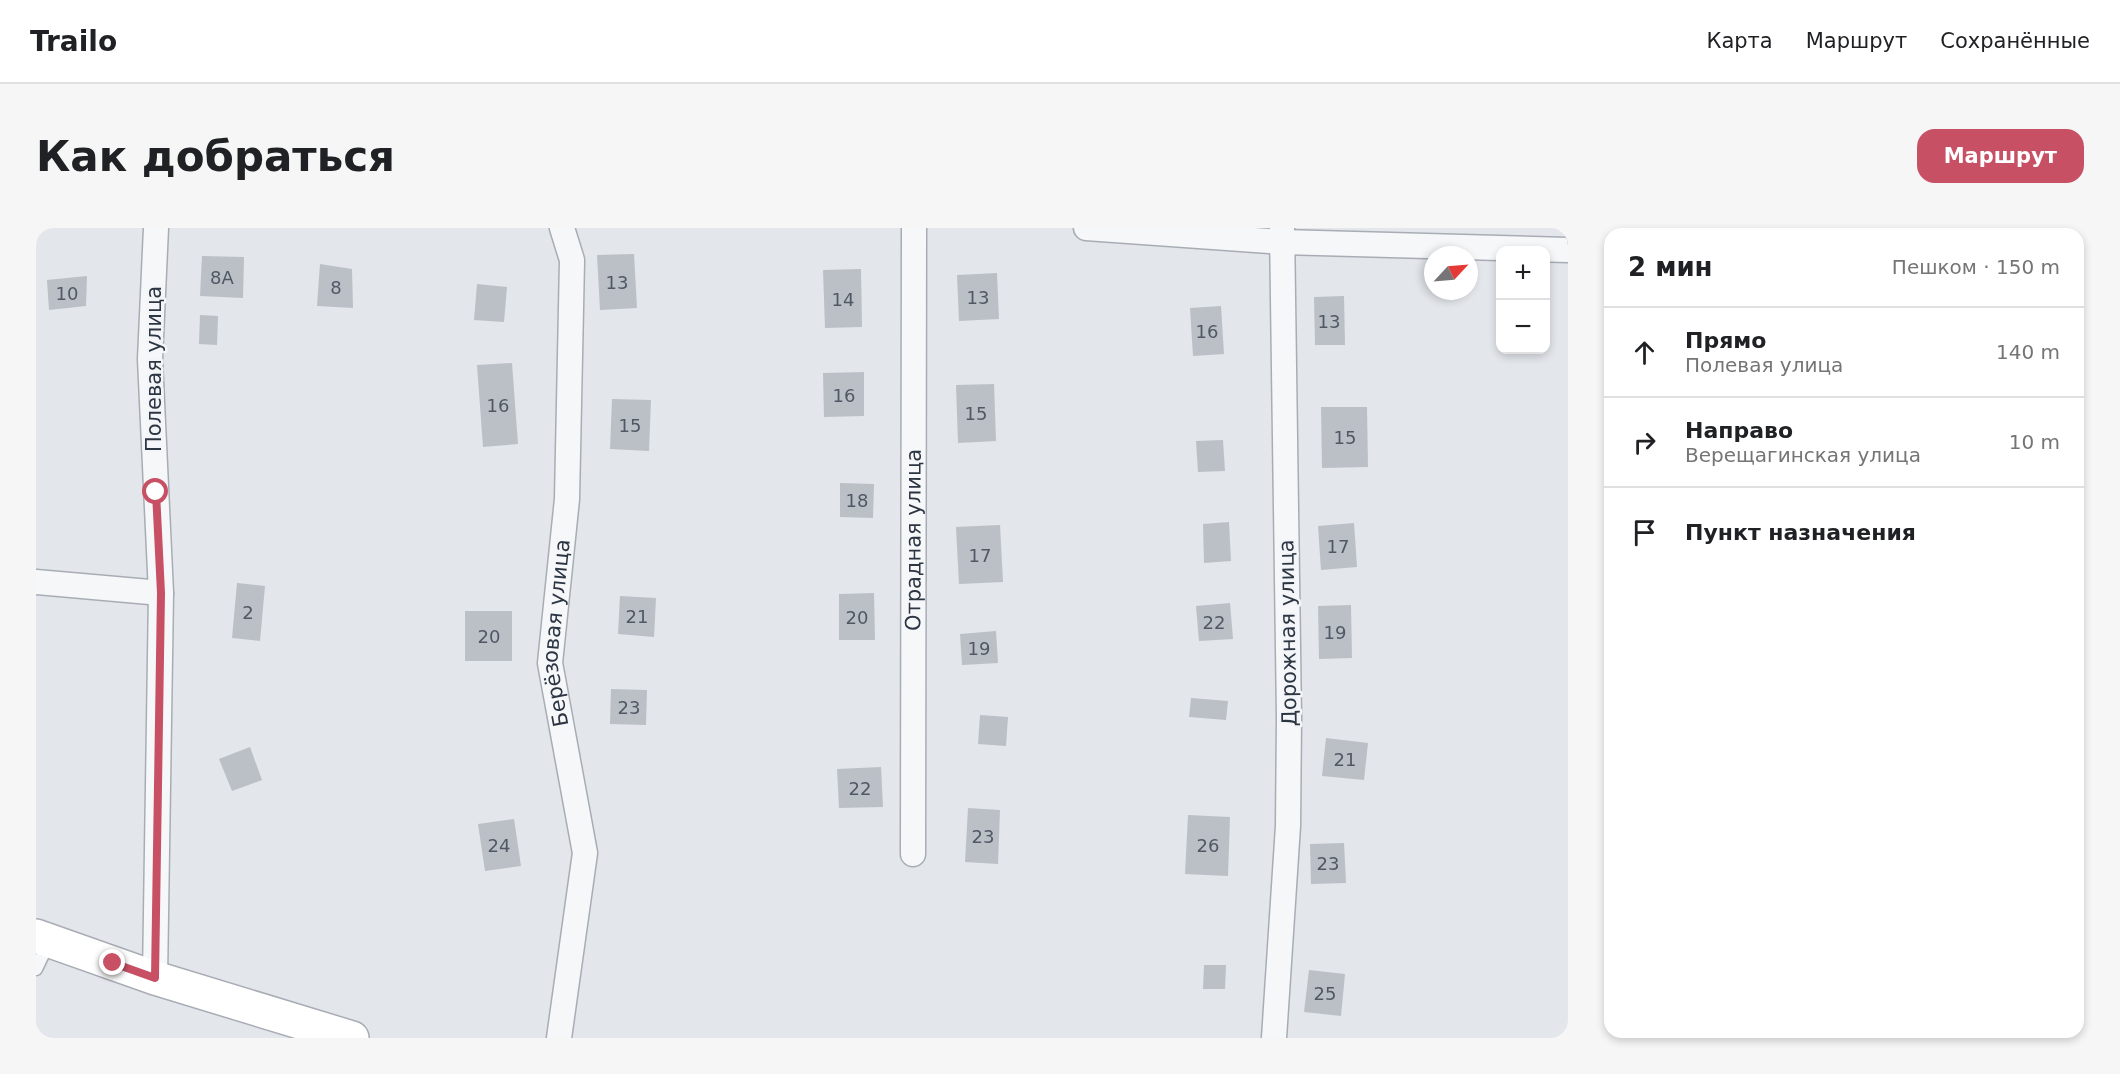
<!DOCTYPE html>
<html lang="ru">
<head>
<meta charset="utf-8">
<style>
  body { margin:0; font-family:"DejaVu Sans",sans-serif; background:#f6f6f6; color:#202124 }
  .controls { position:absolute; right:18px; top:18px; display:grid; overflow:hidden; border-radius:12px; box-shadow:0 3px 9px #0003 }
  .controls button { width:54px; height:54px; display:grid; place-items:center; padding:0; border:0; border-bottom:2px solid #e0e0e0; background:#fff; color:#202124; font:30px sans-serif }
  .compass { position:absolute; left:1388px; top:18px; width:54px; height:54px; border-radius:50%; background:#fff; box-shadow:0 3px 9px #0003; rotate:64deg }
  .stop { position:absolute; width:18px; height:18px; margin:-14px; border:4px solid #c85065; border-radius:50%; background:#fff }
  .stop.end { background:#c85065; border-color:#fff; box-shadow:0 2px 6px #0008 }
  .list { margin:0; padding:0; list-style:none }
  h2 { display:flex; justify-content:space-between; align-items:center; height:78px; margin:0; padding:0 24px; font-size:26px }
  h2 small { font-size:20px; font-weight:400; color:#757577 }
  .list li { display:grid; grid-template-columns:39px 1fr auto; gap:18px; align-items:center; box-sizing:border-box; height:90px; padding:0 24px; border-top:2px solid #e0e0e0 }
  .list b { display:block; font-size:22px; white-space:nowrap }
  .list p { margin:0; font-size:20px; white-space:nowrap; color:#757577 }
  .list em { font-size:20px; font-style:normal; color:#757577 }
  .icon { flex:none; width:33px; height:33px; fill:none; stroke:currentColor; stroke-width:2; stroke-linecap:round; stroke-linejoin:round }
  .map { position:relative; flex:none; width:1532px; height:810px; overflow:hidden; border-radius:18px }
  header { display:flex; align-items:center; gap:36px; box-sizing:border-box; height:84px; padding:0 30px; background:#fff; border-bottom:2px solid #e0e0e0 }
  header strong { font-size:28px }
  nav { display:flex; gap:33px; margin-inline-start:auto; font-size:21px }
  .intro { display:flex; align-items:center; justify-content:space-between; box-sizing:border-box; height:144px; padding:0 36px }
  h1 { margin:0; font-size:42px }
  .button { padding:15px 27px; border-radius:18px; background:#c85065; color:#fff; font-size:21px; font-weight:700 }
  main { display:flex; gap:36px; padding:0 36px }
  aside { flex:1; background:#fff; border-radius:18px; box-shadow:0 3px 9px #0003 }
  .map>svg:first-child { display:block }
  .building { fill:#bbc0c7 }
  .lines { fill:none; stroke-linecap:round; stroke-linejoin:round }
  .service-casing { stroke:#a8adb5; stroke-width:15 }
  .minor-casing { stroke:#a8adb5; stroke-width:27 }
  .secondary-casing { stroke:#a8adb5; stroke-width:36 }
  .service { stroke:#f6f7f9; stroke-width:12 }
  .minor { stroke:#f6f7f9; stroke-width:24 }
  .secondary { stroke:#fff; stroke-width:33 }
  .route { stroke:#c85065; stroke-width:8 }
  .labels { text-anchor:middle; dominant-baseline:central; stroke-width:5; stroke-linejoin:round; paint-order:stroke }
  .number-label { font-size:18px; fill:#505863 }
  .street-label { font-size:21px; fill:#2c3542; stroke:#f3f5f8 }
</style>
</head>
<body>
<header>
<strong>Trailo</strong>
<nav><a>Карта</a><a>Маршрут</a><a>Сохранённые</a></nav>
</header>
<div class="intro"><h1>Как добраться</h1><a class="button">Маршрут</a></div>
<main>
<div class="map">
<svg width="1532" height="810" viewBox="0 0 1532 810">
  <rect width="100%" height="100%" fill="#e3e6eb"/>
  <g class="building">
    <path d="M598,26L601,80L564,82L561,27Z"/>
    <path d="M166,28L208,29L207,70L164,68Z"/>
    <path d="M284,36L316,41L317,80L281,78Z"/>
    <path d="M825,41L826,99L789,100L787,42Z"/>
    <path d="M961,45L963,91L923,93L921,47Z"/>
    <path d="M51,48L50,78L13,82L11,52Z"/>
    <path d="M441,56L471,59L468,94L438,92Z"/>
    <path d="M1308,68L1309,117H1279L1278,69Z"/>
    <path d="M1185,78L1188,126L1157,128L1154,80Z"/>
    <path d="M164,87L182,88L181,117L163,116Z"/>
    <path d="M476,135L482,216L447,219L441,137Z"/>
    <path d="M828,144V188L788,189L787,145Z"/>
    <path d="M958,156L960,213L922,215L920,157Z"/>
    <path d="M576,171L615,172L613,223L574,221Z"/>
    <path d="M1285,179H1331L1332,239L1286,240Z"/>
    <path d="M1187,212L1189,243L1162,244L1160,213Z"/>
    <path d="M804,255L838,256L837,290L804,289Z"/>
    <path d="M1193,294L1195,333L1168,335L1167,296Z"/>
    <path d="M1318,295L1321,339L1285,342L1282,298Z"/>
    <path d="M964,297L967,354L923,356L920,299Z"/>
    <path d="M201,355L229,358L224,413L196,410Z"/>
    <path d="M838,365L839,412H803V366Z"/>
    <path d="M584,368L620,370L618,409L582,406Z"/>
    <path d="M1194,375L1197,411L1163,413L1160,378Z"/>
    <path d="M1315,377L1316,430L1283,431L1282,378Z"/>
    <rect x="429" y="383" width="47" height="50"/>
    <path d="M960,403L962,435L926,437L924,406Z"/>
    <path d="M575,461L611,462L610,497L574,496Z"/>
    <path d="M1155,470L1192,473L1190,492L1153,489Z"/>
    <path d="M944,487L972,489L970,518L942,516Z"/>
    <path d="M1290,510L1332,515L1328,552L1286,548Z"/>
    <path d="M214,519L226,552L196,563L183,531Z"/>
    <path d="M845,539L847,579L803,580L801,541Z"/>
    <path d="M932,580L964,582L962,636L929,634Z"/>
    <path d="M1152,587L1194,589L1192,648L1149,646Z"/>
    <path d="M478,591L485,638L449,643L442,596Z"/>
    <path d="M1308,615L1310,655L1275,656L1274,616Z"/>
    <path d="M1168,737H1190L1189,761H1167Z"/>
    <path d="M1273,742L1309,746L1305,788L1268,784Z"/>
  </g>
  <g class="lines">
    <defs>
      <path id="service" d="M0,741L13,714"/>
      <g id="minor">
        <path d="M1050,0L1246,14L1532,22"/>
        <path d="M0,354L125,365"/>
        <path id="s1" d="M877,626L878,0"/>
        <path d="M119,750L125,365L114,131L120,0"/>
        <path id="s2" d="M523,810L549,625L514,435L531,271L536,32L526,0"/>
        <path d="M1238,810L1252,598L1253,490L1246,0"/>
      </g>
      <path id="secondary" d="M0,708L119,750L316,810"/>
    </defs>
    <use href="#service" class="service-casing"/>
    <use href="#minor" class="minor-casing"/>
    <use href="#secondary" class="secondary-casing"/>
    <use href="#service" class="service"/>
    <use href="#minor" class="minor"/>
    <use href="#secondary" class="secondary"/>
  </g>
  <g class="lines">
    <path class="route" d="M77,735L119,750L125,365L120,264"/>
  </g>
  <g class="labels">
    <g class="number-label">
      <text x="186" y="49">8А</text>
      <text x="581" y="54">13</text>
      <text x="300" y="59">8</text>
      <text x="31" y="65">10</text>
      <text x="942" y="69">13</text>
      <text x="807" y="71">14</text>
      <text x="1293" y="93">13</text>
      <text x="1171" y="103">16</text>
      <text x="808" y="167">16</text>
      <text x="462" y="177">16</text>
      <text x="940" y="185">15</text>
      <text x="594" y="197">15</text>
      <text x="1309" y="209">15</text>
      <text x="821" y="272">18</text>
      <text x="1302" y="318">17</text>
      <text x="944" y="327">17</text>
      <text x="212" y="384">2</text>
      <text x="601" y="388">21</text>
      <text x="821" y="389">20</text>
      <text x="1178" y="394">22</text>
      <text x="1299" y="404">19</text>
      <text x="453" y="408">20</text>
      <text x="943" y="420">19</text>
      <text x="593" y="479">23</text>
      <text x="1309" y="531">21</text>
      <text x="824" y="560">22</text>
      <text x="947" y="608">23</text>
      <text x="463" y="617">24</text>
      <text x="1172" y="617">26</text>
      <text x="1292" y="635">23</text>
      <text x="1289" y="765">25</text>
    </g>
    <g class="street-label">
      <text transform="translate(118 141) rotate(-90)">Полевая улица</text>
      <text stroke="none"><textPath href="#s1" startOffset="314">Отрадная улица</textPath></text>
      <text transform="translate(1252 405) rotate(-91)">Дорожная улица</text>
      <text stroke="none"><textPath href="#s2" startOffset="410">Берёзовая улица</textPath></text>
    </g>
  </g>
</svg>
<div class="controls">
<button>+</button>
<button>−</button>
</div>
<svg class="compass" viewBox="-18 -18 36 36"><path d="M0-13l5 13h-10z" fill="#e53935"/><path d="M0 13l5-13h-10z" fill="#757577"/></svg>
<div class="stop" style="left:120px;top:264px"></div>
<div class="stop end" style="left:77px;top:735px"></div>
</div>
<aside>
<h2>2 мин<small>Пешком · 150 m</small></h2>
<ul class="list">
<li><svg class="icon" aria-label="ahead" viewBox="0 0 24 24"><path d="M12 20V5M6 11l6-6 6 6"/></svg><div><b>Прямо</b><p>Полевая улица</p></div><em>140 m</em></li>
<li><svg class="icon" aria-label="right" viewBox="0 0 24 24"><path d="M7 20v-9h11M14 6l5 5-5 5"/></svg><div><b>Направо</b><p>Верещагинская улица</p></div><em>10 m</em></li>
<li><svg class="icon" aria-label="arrive" viewBox="0 0 24 24"><path d="M6 21V4h12l-3 4 3 4H6"/></svg><div><b>Пункт назначения</b></div></li>
</ul>
</aside>
</main>
</body>
</html>
